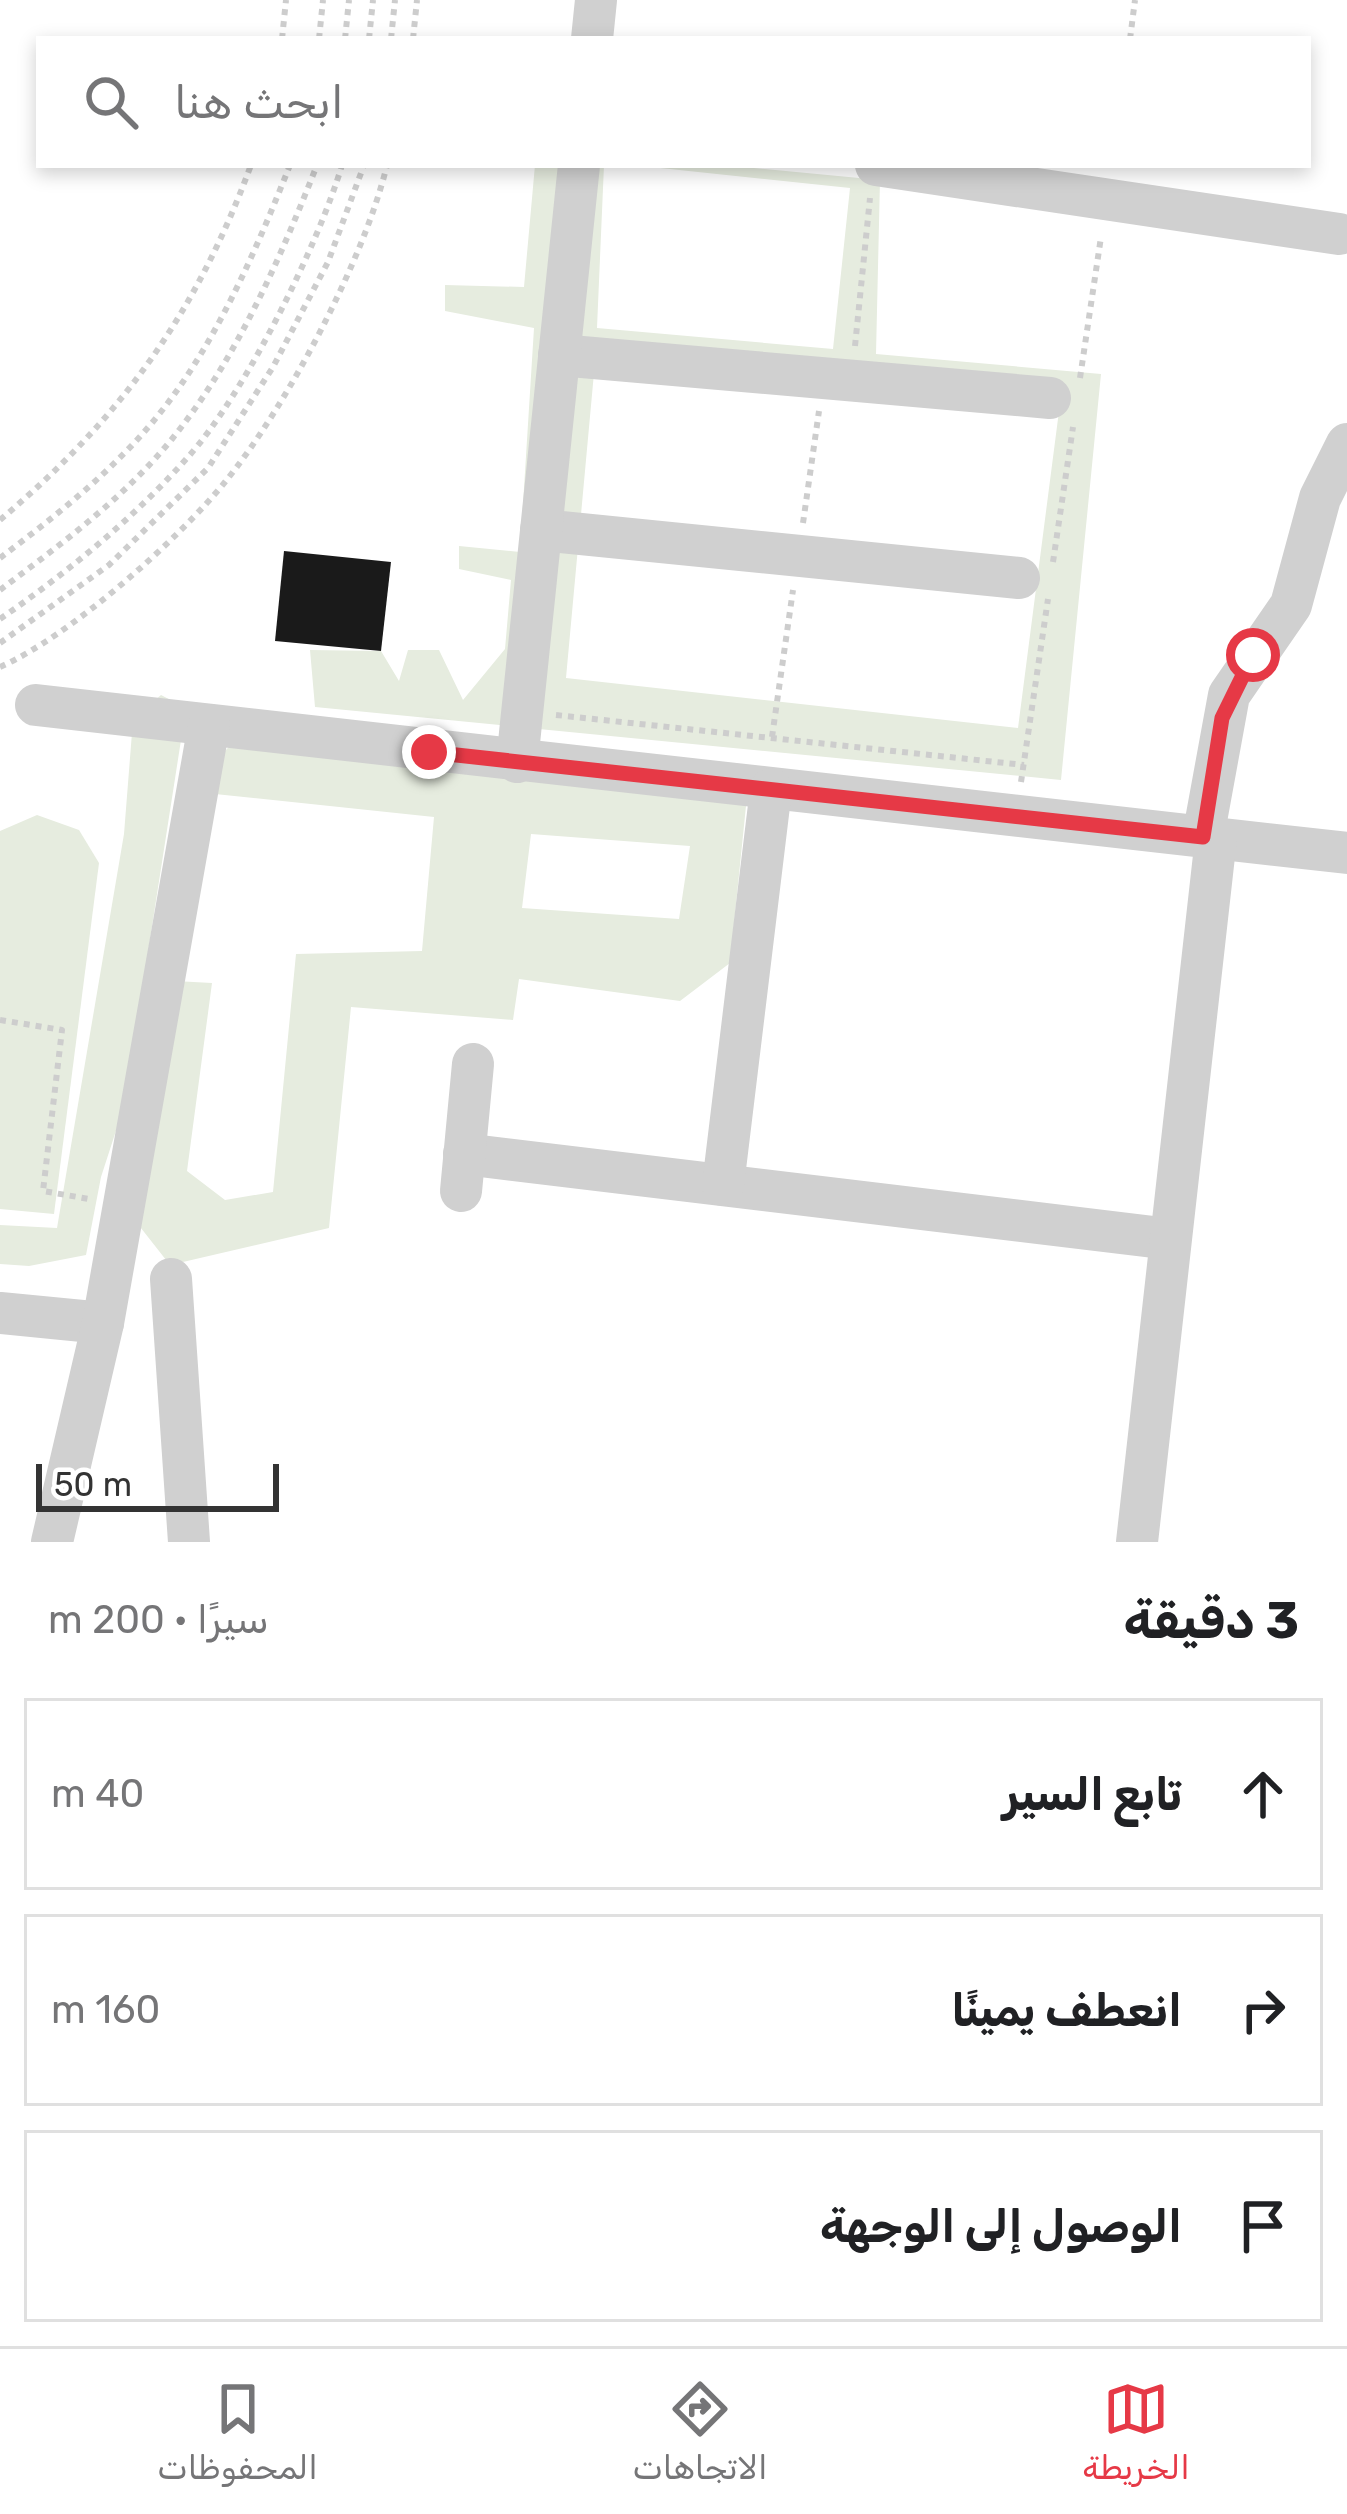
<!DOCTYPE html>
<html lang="ar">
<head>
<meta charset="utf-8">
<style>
  body { margin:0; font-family:Rubik,Cairo,sans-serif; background:#f6f6f6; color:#202124; direction:rtl }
  .scale { position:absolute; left:36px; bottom:30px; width:243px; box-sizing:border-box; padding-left:12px; border:6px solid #333; border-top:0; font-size:33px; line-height:42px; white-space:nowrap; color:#333; -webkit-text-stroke:9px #fff; paint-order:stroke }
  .stop { position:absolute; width:36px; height:36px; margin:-27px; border:9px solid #e63946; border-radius:50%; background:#fff }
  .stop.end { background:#e63946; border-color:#fff; box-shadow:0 3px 12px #0008 }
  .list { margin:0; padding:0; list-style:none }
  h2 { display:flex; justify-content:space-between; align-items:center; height:156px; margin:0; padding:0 48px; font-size:51px }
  h2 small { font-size:39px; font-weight:400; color:#757577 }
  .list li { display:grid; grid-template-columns:78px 1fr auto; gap:36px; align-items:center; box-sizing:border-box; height:192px; margin:0 24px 24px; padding:0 24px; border:3px solid #e0e0e0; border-radius:0px }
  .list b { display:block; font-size:45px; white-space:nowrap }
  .list em { font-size:39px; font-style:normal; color:#757577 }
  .icon { flex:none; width:66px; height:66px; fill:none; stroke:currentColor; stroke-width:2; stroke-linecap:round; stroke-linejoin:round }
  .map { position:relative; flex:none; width:1347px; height:1542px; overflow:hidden; direction:ltr }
  .search { position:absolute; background:#fff; box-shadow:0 6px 18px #0003; left:36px; right:36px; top:36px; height:132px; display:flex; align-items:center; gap:30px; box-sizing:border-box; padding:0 42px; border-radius:0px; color:#757577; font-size:45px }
  .sheet { height:804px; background:#fff }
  nav { display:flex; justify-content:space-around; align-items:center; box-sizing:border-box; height:168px; border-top:3px solid #e0e0e0; background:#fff; font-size:33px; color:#757577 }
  nav a { display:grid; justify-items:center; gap:6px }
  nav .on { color:#e63946 }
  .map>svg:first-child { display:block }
  .green { fill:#e6ecdf; fill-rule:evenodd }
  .building { fill:#1a1a1a }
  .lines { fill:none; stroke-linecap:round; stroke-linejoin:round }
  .path { stroke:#cdcdcd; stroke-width:6; stroke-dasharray:6 6; stroke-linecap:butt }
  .minor { stroke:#d0d0d0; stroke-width:42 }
  .route { stroke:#e63946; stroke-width:15 }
</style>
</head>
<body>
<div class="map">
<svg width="1347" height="1542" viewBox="0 0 1347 1542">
  <rect width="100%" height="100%" fill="#fff"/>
  <g class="green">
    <path d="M535,165H604L597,328L833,349L850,188L632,165H723L880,180L876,354L1101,374L1061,780L315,707L310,650L381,651L399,681L408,650H439L463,700L505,649L511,580L459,569V546L520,552L534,328L445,311V285L524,287ZM595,362L1059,411L1018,728L566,678Z"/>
    <path d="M161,695L186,708L124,1106L101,1177L86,1255L29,1266L0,1264V1225L57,1228L124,834L133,720Z"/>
    <path d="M246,728L747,796L730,963L680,1001L519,979L513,1020L351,1007L329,1228L170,1265L137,1223L175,981L212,983L187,1171L225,1200L273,1192L296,954L422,951L434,817L215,794V762ZM531,834L690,846L679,919L522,908Z"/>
    <path d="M37,815L79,830L99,863L54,1214L0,1209V831Z"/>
  </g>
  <path class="building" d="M284,551L391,562L381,651L275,641Z"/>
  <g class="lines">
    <g class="path">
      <path d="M282,39L286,0"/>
      <path d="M319,39L323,0"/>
      <path d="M345,39L349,0"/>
      <path d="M369,39L373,0"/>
      <path d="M391,39L395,0"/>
      <path d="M413,39L417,0"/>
      <path d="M1130,39L1135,0"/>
      <path d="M855,346L870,198"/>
      <path d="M1080,378L1101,237"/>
      <path d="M0,520C121,418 196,314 251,165"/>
      <path d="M803,523L819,411"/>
      <path d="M0,558C53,518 108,475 151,424C213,351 255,253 290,165"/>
      <path d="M1053,562L1073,427"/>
      <path d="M0,590C60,545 124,498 172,439C236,360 280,259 317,165"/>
      <path d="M0,619C68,572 133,519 188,457C244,395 318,246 342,165"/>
      <path d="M0,643L109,565L208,468L273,367L328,262L364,165"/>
      <path d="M0,667C70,636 176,542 225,482C287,406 364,260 387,165"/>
      <path d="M556,715L1024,765"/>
      <path d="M772,737L793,590"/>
      <path d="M1021,782L1048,599"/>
      <path d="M0,1020L62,1030L43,1191L89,1199"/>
    </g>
    <g class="minor">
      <path d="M592,39L596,0"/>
      <path d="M876,165L1339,234"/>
      <path d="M559,355L1050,398"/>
      <path d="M541,530L1019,578"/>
      <path d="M36,705L1347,853"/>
      <path d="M517,762L579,165"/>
      <path d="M1203,837L1229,695L1291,605L1320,498L1347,444"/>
      <path d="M464,1154L1170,1239"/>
      <path d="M723,1185L771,789"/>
      <path d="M461,1191L473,1064"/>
      <path d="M171,1279L189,1542"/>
      <path d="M0,1313L103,1323"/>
      <path d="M52,1542L103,1323L209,725"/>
      <path d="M1137,1542L1216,838"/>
    </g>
  </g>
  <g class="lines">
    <path class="route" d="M429,752L1203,837L1222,718L1253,655"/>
  </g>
</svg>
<div class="scale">50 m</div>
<div class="stop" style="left:1253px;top:655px"></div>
<div class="stop end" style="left:429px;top:752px"></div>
<div class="search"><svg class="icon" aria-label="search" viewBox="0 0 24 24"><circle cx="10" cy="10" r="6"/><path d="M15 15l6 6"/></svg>ابحث هنا</div>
</div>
<section class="sheet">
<h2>3 دقيقة<small>سيرًا · 200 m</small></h2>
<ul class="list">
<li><svg class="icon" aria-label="ahead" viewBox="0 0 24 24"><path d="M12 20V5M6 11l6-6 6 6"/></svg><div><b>تابع السير</b></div><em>40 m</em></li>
<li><svg class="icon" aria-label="right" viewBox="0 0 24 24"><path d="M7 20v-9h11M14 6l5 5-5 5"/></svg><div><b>انعطف يمينًا</b></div><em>160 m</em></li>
<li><svg class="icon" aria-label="arrive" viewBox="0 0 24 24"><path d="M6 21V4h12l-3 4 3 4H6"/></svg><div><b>الوصول إلى الوجهة</b></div></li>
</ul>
</section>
<nav>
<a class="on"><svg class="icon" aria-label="map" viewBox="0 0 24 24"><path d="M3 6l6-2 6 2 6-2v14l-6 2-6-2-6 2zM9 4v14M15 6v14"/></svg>الخريطة</a>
<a><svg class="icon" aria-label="directions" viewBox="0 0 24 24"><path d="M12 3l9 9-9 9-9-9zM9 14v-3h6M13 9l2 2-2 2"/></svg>الاتجاهات</a>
<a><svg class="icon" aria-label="saved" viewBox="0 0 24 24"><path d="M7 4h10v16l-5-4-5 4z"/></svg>المحفوظات</a>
</nav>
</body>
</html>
